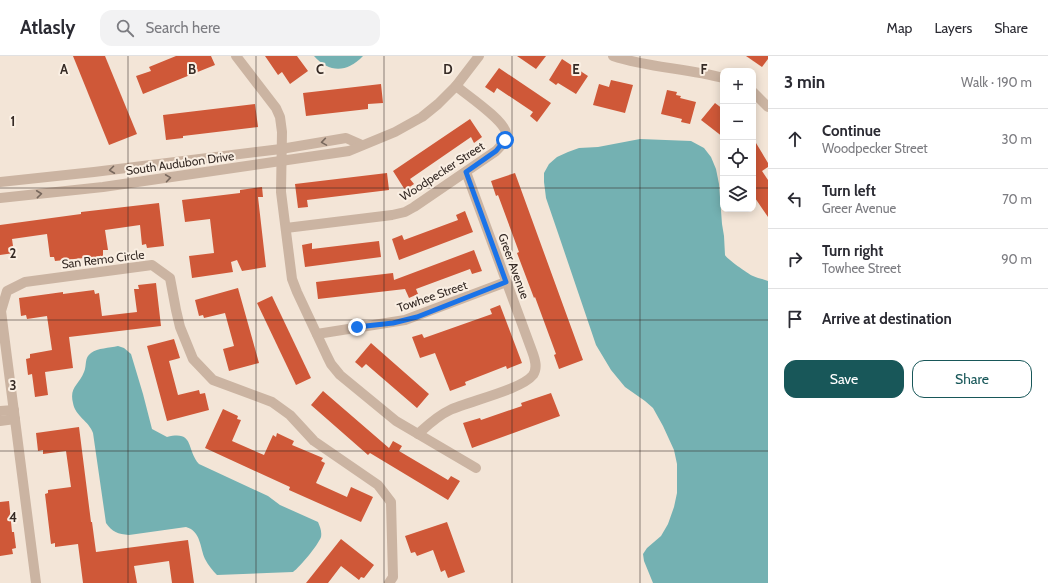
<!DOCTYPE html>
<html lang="en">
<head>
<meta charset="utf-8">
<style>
  body { margin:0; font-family:Cabin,sans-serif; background:#f2f2f3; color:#2b2b33 }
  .controls { position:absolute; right:12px; top:12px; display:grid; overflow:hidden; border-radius:8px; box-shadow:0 2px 10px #0003 }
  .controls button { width:36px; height:36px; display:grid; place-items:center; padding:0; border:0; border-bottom:1px solid #e1e1e2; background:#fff; color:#2b2b33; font:20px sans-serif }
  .stop { position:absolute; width:12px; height:12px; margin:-9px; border:3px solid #1a73e8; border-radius:50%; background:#fff }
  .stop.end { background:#1a73e8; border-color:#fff; box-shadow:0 1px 4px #0008 }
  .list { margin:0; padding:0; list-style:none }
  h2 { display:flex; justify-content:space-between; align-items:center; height:52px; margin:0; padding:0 16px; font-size:17px }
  h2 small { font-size:13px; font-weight:400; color:#7c7c81 }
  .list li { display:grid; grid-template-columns:26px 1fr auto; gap:12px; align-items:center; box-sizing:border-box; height:60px; padding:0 16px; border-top:1px solid #e1e1e2 }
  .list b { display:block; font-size:15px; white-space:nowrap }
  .list p { margin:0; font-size:13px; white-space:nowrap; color:#7c7c81 }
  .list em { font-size:13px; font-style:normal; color:#7c7c81 }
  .actions { display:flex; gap:8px; padding:12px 16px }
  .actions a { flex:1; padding:9px 0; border:1px solid #185759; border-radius:12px; text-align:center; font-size:14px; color:#185759 }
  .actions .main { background:#185759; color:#fff }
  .icon { flex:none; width:22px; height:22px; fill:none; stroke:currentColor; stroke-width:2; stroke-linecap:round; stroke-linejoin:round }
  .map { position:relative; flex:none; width:768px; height:527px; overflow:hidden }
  header { display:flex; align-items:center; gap:24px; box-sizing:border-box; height:56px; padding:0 20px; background:#fff; border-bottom:1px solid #e1e1e2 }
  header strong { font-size:19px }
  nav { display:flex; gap:22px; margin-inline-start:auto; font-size:14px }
  .search { width:280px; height:36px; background:#f2f2f3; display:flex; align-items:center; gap:10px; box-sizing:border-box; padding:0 14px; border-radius:12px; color:#7c7c81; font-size:15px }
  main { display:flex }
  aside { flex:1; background:#fff }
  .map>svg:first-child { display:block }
  .water { fill:#74b1b2 }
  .building { fill:#cf5838 }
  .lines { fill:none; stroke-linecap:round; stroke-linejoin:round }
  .minor { stroke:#cbb4a2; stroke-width:10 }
  .oneway { stroke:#78685d }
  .route { stroke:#1a73e8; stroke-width:5 }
  .grid { fill:none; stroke:#352a25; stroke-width:1; stroke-opacity:0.55 }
  .labels { text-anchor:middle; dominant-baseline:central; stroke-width:4; stroke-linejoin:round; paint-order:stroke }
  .street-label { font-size:12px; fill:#352a25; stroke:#faefe3 }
  .grid-label { font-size:13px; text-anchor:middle; font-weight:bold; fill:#352a25; stroke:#faefe3; stroke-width:4; stroke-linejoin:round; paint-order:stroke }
</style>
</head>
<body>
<header>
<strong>Atlasly</strong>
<div class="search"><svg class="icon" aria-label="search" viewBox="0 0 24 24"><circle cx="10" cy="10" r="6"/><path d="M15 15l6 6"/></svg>Search here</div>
<nav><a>Map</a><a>Layers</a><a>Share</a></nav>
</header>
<main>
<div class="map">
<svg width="768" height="527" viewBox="0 0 768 527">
  <rect width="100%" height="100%" fill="#f3e5d7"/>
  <g class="water">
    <path d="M314,0H363C347,17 329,17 314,0Z"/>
    <path d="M640,83L691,85L704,92L711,101L716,113L719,128L722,168L724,180L725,199C726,202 748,218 753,220C757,222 763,223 768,225V527H653L644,505L643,498L647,492L661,480L668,468L674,451L677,437V408L674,394L663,370L653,352L645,345L625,331L611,314L596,289L558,177L546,142L544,126V117L549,108L557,101L568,96L579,92L598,91Z"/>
    <path d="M118,290L124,292L131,298L143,338L152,373L167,381C195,374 186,394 199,408L268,440L280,449L318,466C320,471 322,475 321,481C318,489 300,511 293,516L217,519C213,515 208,509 205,503C200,492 201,475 186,471L129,479C118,478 112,476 106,467L93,377C89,365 75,360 73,347C69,331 79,329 84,316C87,309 84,302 91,297C98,292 109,292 118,290Z"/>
  </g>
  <g class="building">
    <path d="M73,0H105L137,78L109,89Z"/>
    <path d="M176,0H211L215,9L143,38L136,20L151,15L149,11Z"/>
    <path d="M265,0H297L308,15L290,28L282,16L278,19Z"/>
    <path d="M517,0H546L536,13Z"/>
    <path d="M746,0H768V3L762,11Z"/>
    <path d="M562,3L588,20L576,38L558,27L556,29L549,24Z"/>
    <path d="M499,12L551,47L537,66L530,60L533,56L497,32L494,37L485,31Z"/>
    <path d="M611,24L633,29L625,57L593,49L599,28L609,31Z"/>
    <path d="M381,28L383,47L368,48V53L306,60L303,37Z"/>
    <path d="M667,34L677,36L676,39L681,40L680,42L696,46L690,68L681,66L682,63L661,58Z"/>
    <path d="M715,47L723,53V81L701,64Z"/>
    <path d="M255,48L258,71L183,80V82L166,84L163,59Z"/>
    <path d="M470,63L482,81L474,87L471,81L410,123L414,128L405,134L393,115Z"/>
    <path d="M753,82L768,107V111L762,115L768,124V161L753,139Z"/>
    <path d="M387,117L389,134L307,144L308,151L298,152L295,128Z"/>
    <path d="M515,117L583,304L559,313L554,299L556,298L535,241L534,242L517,197L519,196L498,139L496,140L491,125Z"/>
    <path d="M262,131L263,141H258L266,211L242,215L237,204L231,206L233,216L192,222L189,200L214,197L210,163L185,166L182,144L240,137V134Z"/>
    <path d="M159,147L164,190L147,192L146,188L142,189L140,169L105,174L108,194H103V200L55,205L54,201H50L47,178L12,183L14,197L0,199V169L81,158V156Z"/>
    <path d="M465,155L473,176L399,204L392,183L402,179L404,184L458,164L456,159Z"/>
    <path d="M379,185L381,201L305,211L302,189L312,187V193Z"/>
    <path d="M474,194L482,215L472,218L470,213L416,233L418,238L409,242L405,233L318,243L316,226L393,217L394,224Z"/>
    <path d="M156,227L161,270L69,281L73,312L45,316L48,339L35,341L32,318L28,319L26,303L30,302V298L52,294L47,260L27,263L26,259L21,260L19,242L63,236V238L94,234L95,238L99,237L102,260L137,256L134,233H139L138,229Z"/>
    <path d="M238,232L259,307L229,315L223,293L234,290L225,257L204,262L203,259L199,260L195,244Z"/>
    <path d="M272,240L311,322L296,329L257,247Z"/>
    <path d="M500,249L522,307L507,313L506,310L465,326L466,329L450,335L435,297L420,302L412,281L422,278L424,282L492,258L490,253Z"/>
    <path d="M174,283L180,302L169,305L178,339L199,334L200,338L205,337L209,354L167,365L147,290Z"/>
    <path d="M371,287L429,338L417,352L366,308L362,312L355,306Z"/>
    <path d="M323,335L389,392L393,385L402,390L399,395L448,424L451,420L460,425L448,444L370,397L368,399L311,349Z"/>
    <path d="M551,337L560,360L472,392L463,367L480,362L481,364L522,350L521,347Z"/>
    <path d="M223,353L238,360L237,363L241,364L232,385L264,399L273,379L276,381L277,377L294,385L292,389L323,402L321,405L325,407L316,427L347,441L351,431L373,441L361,466L289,434L290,431L205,392Z"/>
    <path d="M79,371L91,466H92L96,496L188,484L194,527H172L169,505L134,510L137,527H83L78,488L55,491V487L51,488L45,438L48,437V434L71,431L66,395L43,398V394L38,395L36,377Z"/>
    <path d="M9,445L12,476H14L16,492L12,493L13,498L0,500V446Z"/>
    <path d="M447,466L465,516L448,522L445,514L441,516L433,494L417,500L415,496L411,497L405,480Z"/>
    <path d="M341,483L374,509L364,522L361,521L359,524L341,510L328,527H306Z"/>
  </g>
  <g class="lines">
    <g class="minor">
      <path d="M236,0L276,52L280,61L282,76L281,136L292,223L297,236L327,300L331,308L340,319L396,365L476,412"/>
      <path d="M613,0C649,12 687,12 723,22"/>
      <path d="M753,36L768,51"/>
      <path d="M0,126L94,116L281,93L346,82L362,89"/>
      <path d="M0,142L103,131L349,95L395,76L422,61L438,48L456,30L479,0"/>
      <path d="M286,172L392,159L405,156L414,151L496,95C501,90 507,84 506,77C504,64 468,40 456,30"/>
      <path d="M317,278L405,264L506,226"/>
      <path d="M0,355L14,354"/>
      <path d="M0,365L15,363"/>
      <path d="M418,378C428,369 437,360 450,354C469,345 521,334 533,319C538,312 535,303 532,295L466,116"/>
      <path d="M36,527L1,255L7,235L25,226L152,209L170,222L176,254L180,271L193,303L213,324L272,346L290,359L314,385L378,429L391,446L393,521L389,527"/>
    </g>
  </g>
  <defs><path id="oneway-chevron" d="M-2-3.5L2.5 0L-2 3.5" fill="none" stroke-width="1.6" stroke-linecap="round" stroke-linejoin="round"/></defs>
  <g class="oneway">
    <use href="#oneway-chevron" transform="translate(324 86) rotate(171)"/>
    <use href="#oneway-chevron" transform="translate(112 114) rotate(173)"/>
    <use href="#oneway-chevron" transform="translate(168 122) rotate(-8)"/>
    <use href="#oneway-chevron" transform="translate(39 138) rotate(-6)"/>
  </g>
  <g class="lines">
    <path class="route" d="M357,271L393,267L417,261L506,226L466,116L496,95L505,84"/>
  </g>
  <path class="grid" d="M128,0V527M256,0V527M384,0V527M512,0V527M640,0V527M0,132H723M753,132H768M0,264H768M0,395H768"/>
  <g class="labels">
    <g class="street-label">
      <text transform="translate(180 107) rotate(-8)">South Audubon Drive</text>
      <text transform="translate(442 115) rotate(-33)">Woodpecker Street</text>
      <text transform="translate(103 203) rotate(-7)">San Remo Circle</text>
      <text transform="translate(514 210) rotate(70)">Greer Avenue</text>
      <text transform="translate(432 240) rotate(-19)">Towhee Street</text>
    </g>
  </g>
  <g class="grid-label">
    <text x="64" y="18">A</text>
    <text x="192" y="18">B</text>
    <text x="320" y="18">C</text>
    <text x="448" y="18">D</text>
    <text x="576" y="18">E</text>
    <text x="704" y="18">F</text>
    <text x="13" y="70">1</text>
    <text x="13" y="202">2</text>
    <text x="13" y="334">3</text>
    <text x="13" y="466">4</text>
  </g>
</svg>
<div class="controls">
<button>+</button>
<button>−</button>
<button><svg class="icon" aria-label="locate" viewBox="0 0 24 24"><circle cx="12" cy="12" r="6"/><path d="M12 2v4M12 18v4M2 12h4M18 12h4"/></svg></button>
<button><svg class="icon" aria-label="layers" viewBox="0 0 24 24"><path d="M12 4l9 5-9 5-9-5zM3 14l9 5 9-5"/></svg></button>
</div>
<div class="stop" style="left:505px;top:84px"></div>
<div class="stop end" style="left:357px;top:271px"></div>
</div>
<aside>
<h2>3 min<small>Walk · 190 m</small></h2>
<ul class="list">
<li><svg class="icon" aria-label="ahead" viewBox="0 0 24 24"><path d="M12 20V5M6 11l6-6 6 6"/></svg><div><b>Continue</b><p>Woodpecker Street</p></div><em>30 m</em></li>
<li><svg class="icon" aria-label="left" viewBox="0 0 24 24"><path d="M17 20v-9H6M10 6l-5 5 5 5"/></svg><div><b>Turn left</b><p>Greer Avenue</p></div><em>70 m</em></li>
<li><svg class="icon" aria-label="right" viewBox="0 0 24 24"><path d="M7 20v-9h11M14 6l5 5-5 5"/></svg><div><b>Turn right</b><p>Towhee Street</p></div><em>90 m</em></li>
<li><svg class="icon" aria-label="arrive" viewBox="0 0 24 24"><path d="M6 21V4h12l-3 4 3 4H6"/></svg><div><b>Arrive at destination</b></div></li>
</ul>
<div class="actions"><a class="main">Save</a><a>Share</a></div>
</aside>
</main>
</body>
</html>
